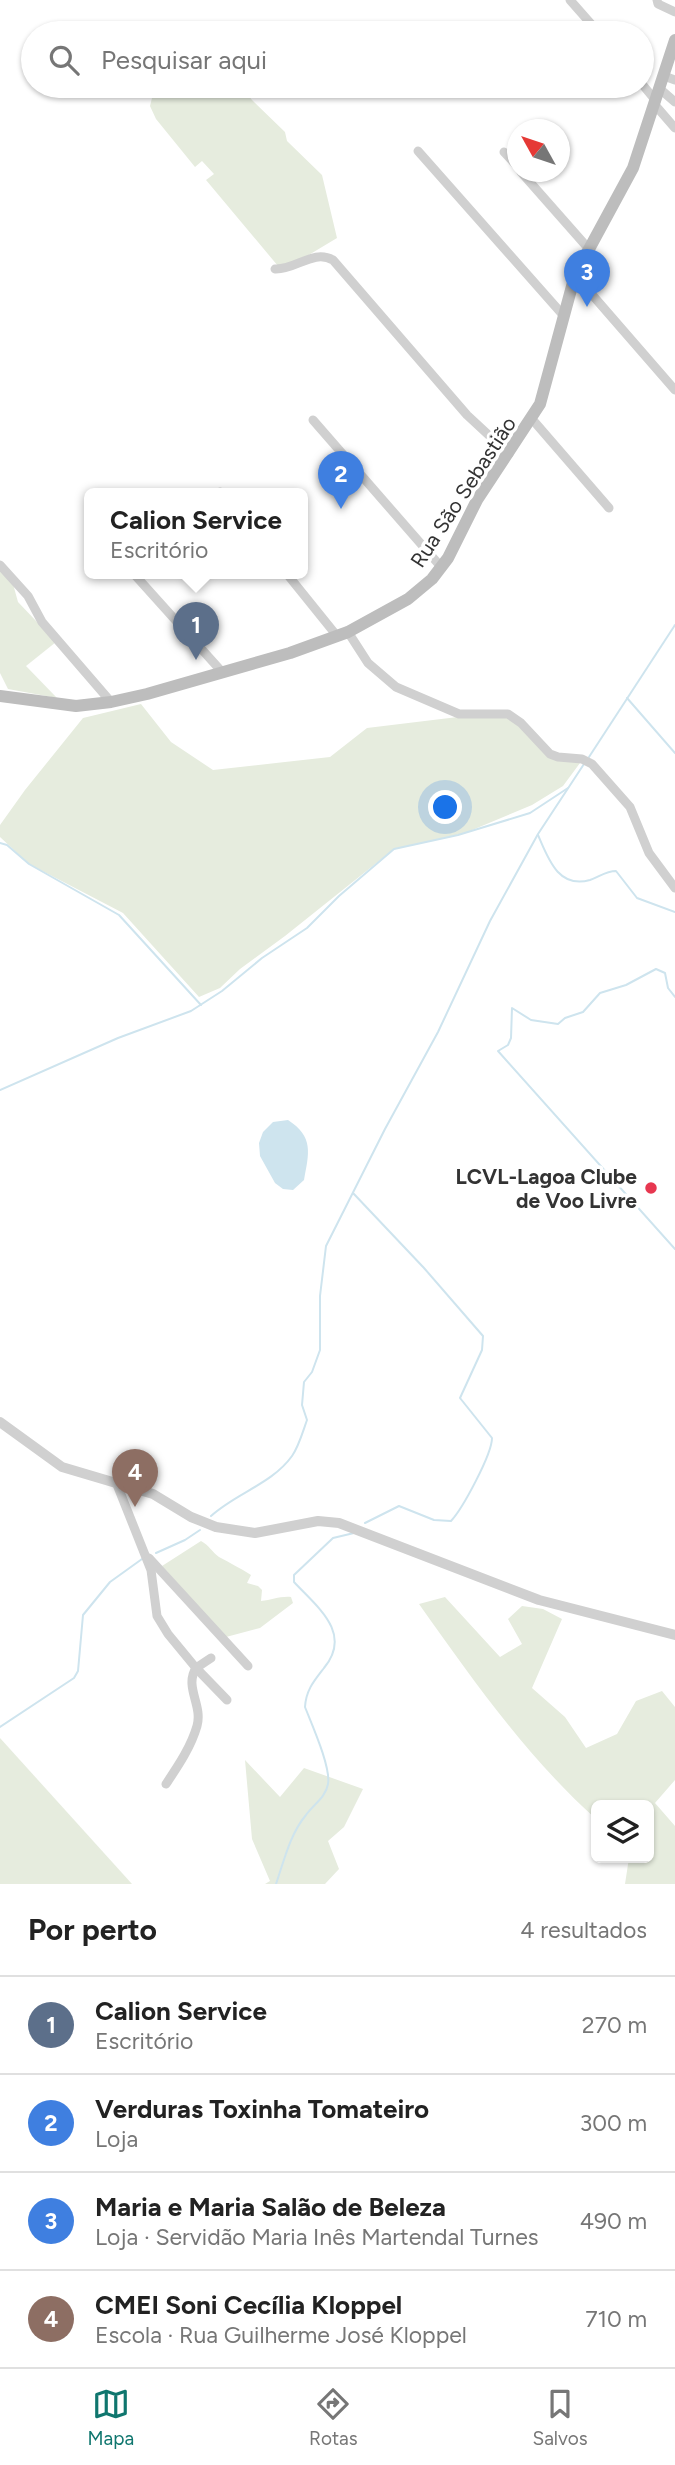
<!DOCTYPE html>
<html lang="pt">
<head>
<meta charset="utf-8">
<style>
  body { margin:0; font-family:Figtree,sans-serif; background:#f6f6f6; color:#222 }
  .controls { position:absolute; right:21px; bottom:21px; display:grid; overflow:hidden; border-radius:10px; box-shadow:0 2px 5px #0004 }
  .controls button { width:63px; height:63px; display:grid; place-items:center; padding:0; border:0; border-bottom:2px solid #e0e0e0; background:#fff; color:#222; font:35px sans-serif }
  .compass { position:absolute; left:507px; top:119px; width:63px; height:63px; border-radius:50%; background:#fff; box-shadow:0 2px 5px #0004; rotate:310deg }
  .you { position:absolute; left:446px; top:808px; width:24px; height:24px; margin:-18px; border:5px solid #fff; border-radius:50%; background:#1a73e8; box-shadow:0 0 0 10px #1a73e833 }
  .badge { display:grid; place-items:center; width:46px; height:46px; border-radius:50%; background:#0f766e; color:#fff; font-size:23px; font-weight:700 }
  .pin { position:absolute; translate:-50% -58px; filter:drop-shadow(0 2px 4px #0008) }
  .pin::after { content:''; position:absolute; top:37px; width:24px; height:21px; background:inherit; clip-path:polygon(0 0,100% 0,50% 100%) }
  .popup { position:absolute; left:84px; top:488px; width:224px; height:91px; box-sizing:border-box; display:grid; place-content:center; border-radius:10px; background:#fff; filter:drop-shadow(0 2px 5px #0005); font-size:23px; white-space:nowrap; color:#767676 }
  .popup b { font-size:26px; color:#222 }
  .popup::after { content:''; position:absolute; left:50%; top:100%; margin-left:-14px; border:14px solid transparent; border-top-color:#fff }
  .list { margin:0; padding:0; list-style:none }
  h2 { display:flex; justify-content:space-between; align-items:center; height:91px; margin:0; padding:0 28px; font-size:30px }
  h2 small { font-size:23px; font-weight:400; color:#767676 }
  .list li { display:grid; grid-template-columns:46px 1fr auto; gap:21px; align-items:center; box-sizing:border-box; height:98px; padding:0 28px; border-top:2px solid #e0e0e0 }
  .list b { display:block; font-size:26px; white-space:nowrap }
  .list p { margin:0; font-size:23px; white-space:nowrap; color:#767676 }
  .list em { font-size:23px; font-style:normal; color:#767676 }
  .icon { flex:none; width:38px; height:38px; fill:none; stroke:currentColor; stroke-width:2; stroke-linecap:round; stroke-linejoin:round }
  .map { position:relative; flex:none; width:675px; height:1884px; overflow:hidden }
  .search { position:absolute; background:#fff; box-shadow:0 2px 5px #0004; left:21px; right:21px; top:21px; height:77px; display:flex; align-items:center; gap:18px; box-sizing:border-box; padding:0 24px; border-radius:38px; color:#767676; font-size:26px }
  .sheet { height:483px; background:#fff }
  nav { display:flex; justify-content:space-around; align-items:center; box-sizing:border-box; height:98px; border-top:2px solid #e0e0e0; background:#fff; font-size:19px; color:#767676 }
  nav a { display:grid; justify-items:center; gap:4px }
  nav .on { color:#0f766e }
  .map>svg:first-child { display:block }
  .green { fill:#e6ecde }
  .water { fill:#cee4ee }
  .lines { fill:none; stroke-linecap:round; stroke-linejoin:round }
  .stream { stroke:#cee4ee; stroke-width:2 }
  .minor { stroke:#d0d0d0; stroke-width:9 }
  .tertiary { stroke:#d0d0d0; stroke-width:10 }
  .secondary { stroke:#bdbdbd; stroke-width:12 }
  .poi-dot { fill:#e73750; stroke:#fff; stroke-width:2.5 }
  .labels { text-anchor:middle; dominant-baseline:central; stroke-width:7; stroke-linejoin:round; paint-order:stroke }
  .street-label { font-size:21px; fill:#333; stroke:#fff }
  .poi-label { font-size:21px; font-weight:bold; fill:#333; stroke:#fff; text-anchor:end }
</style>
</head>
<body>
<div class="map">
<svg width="675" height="1884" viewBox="0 0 675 1884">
  <rect width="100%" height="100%" fill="#fff"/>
  <g class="green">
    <path d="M155,86H241L252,100L285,132L287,141L322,175L337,238L302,259L278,266L206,180L214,174L202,161L195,167L156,119L150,106Z"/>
    <path d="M0,570L13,584L18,602L56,642L26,666L57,698L8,689L0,673Z"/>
    <path d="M141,704L171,742L213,770L330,757L367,728L499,712L508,714L543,748L580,763L563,786L532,805L465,833L394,849L285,936L240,969L220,988L199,997L123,913L29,864L0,837V825L25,790L83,718Z"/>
    <path d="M201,1541C209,1545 212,1552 219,1557C230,1563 240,1568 251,1575L247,1583L258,1586L262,1590L261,1601C272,1600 280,1596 291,1597L293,1603L260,1628L226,1637L162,1566Z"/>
    <path d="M445,1597L500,1657L522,1644L508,1619L522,1606L543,1609L562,1619L532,1688L565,1717L586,1748L617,1734L636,1701L662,1691L675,1707V1780L655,1803L675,1826V1884H625L629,1858H649V1805H596V1819C526,1756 473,1680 419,1604Z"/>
    <path d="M0,1738L132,1884H0Z"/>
    <path d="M245,1760L280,1797L304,1768L363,1789L344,1827L328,1841L339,1869L325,1884H265L270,1881L252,1839Z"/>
  </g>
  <path class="water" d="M288,1120C314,1137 309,1153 304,1180L293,1190L283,1189L275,1183L260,1156L259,1143L263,1132L273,1122Z"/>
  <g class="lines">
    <g class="stream">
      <path d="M627,698L675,753"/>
      <path d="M589,757L675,625"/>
      <path d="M538,835C548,858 558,889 590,880C599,877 606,871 616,871L637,898L675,912"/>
      <path d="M0,843L7,845L29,864L119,915L201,1005"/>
      <path d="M675,997L668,988L665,973L656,969L626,985L600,993L583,1012L565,1018L558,1024L531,1020L512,1008L511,1038L508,1045L498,1051L675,1249"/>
      <path d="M0,1090L118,1038L191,1011L222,991L262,958L307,928L339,896L394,849L458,835L530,813L568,788"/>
      <path d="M353,1193L424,1268L483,1336L482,1350L460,1398L492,1438C492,1454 463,1508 451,1521L434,1520L399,1506L365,1523"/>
      <path d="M211,1516C236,1493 272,1484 292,1456C299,1446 303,1431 307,1420L302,1405L304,1382L312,1372L320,1350V1296L326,1246L385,1129L438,1032L490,921L538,834L584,764"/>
      <path d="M156,1553L185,1540L200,1530"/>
      <path d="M0,1727L74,1678L78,1671L83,1615L110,1582L142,1559"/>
      <path d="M276,1884C284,1861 290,1834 306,1815C313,1805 326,1797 328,1784C331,1767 312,1725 305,1707C306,1690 314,1681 324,1668C353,1633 317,1607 294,1582V1575L333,1538L354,1533"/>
    </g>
    <g class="minor">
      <path d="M570,0L599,33"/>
      <path d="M657,0L658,4L675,12"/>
      <path d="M664,76L675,80"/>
      <path d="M642,84L656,101"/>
      <path d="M660,89L675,102"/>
      <path d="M655,105L675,128"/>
      <path d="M418,151L563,315"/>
      <path d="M504,152L518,167"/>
      <path d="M521,172L588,248"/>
      <path d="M275,269C296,270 313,249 333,260L467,415L509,454"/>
      <path d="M575,275L675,390"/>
      <path d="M532,419L609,508"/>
      <path d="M313,420L442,568"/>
      <path d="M220,492L221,494"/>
      <path d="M0,565L28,596L42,622L111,702"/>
      <path d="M134,574L223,673"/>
      <path d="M287,574L337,636"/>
      <path d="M348,632L368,663L396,687L459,714H508L521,723L550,754L558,757L582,759L592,764L630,807L649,853L675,888"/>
      <path d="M116,1482L151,1570L157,1616L168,1634L196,1668C184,1687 203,1705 197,1726C191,1747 178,1766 166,1784"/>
      <path d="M149,1558L248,1666"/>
      <path d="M211,1658L196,1668L227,1700"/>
    </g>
    <path class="tertiary" d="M0,1422L62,1467L153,1494L191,1517L216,1527L255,1533L318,1521L339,1523L539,1600L675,1635"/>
    <path class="secondary" d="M0,696L76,706L111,702L147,694L290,653L348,632L408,599L432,579L448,558L477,500L540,404L575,275L633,168L675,40"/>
  </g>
  <circle class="poi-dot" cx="651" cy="1188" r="7"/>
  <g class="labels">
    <g class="street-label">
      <text transform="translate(463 492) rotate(-57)">Rua São Sebastião</text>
    </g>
    <g class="poi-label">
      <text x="637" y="1176">LCVL-Lagoa Clube<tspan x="637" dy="24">de Voo Livre</tspan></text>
    </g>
  </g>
</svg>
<div class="controls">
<button><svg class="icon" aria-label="layers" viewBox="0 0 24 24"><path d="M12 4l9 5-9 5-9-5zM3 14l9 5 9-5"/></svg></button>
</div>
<svg class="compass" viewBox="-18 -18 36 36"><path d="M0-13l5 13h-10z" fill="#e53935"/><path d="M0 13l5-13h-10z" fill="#767676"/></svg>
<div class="you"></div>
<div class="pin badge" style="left:196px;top:660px;background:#5c6f8a">1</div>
<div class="popup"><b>Calion Service</b>Escritório</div>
<div class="pin badge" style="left:341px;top:509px;background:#3f7fe0">2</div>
<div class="pin badge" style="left:587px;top:307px;background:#3f7fe0">3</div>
<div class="pin badge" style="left:135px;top:1507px;background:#8d6e63">4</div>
<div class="search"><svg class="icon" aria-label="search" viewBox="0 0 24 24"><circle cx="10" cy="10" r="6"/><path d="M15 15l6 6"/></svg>Pesquisar aqui</div>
</div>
<section class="sheet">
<h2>Por perto<small>4 resultados</small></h2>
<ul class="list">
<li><span class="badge" style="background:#5c6f8a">1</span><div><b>Calion Service</b><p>Escritório</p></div><em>270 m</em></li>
<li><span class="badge" style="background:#3f7fe0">2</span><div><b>Verduras Toxinha Tomateiro</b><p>Loja</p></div><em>300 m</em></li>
<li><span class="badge" style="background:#3f7fe0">3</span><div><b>Maria e Maria Salão de Beleza</b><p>Loja · Servidão Maria Inês Martendal Turnes</p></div><em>490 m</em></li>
<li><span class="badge" style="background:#8d6e63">4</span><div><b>CMEI Soni Cecília Kloppel</b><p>Escola · Rua Guilherme José Kloppel</p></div><em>710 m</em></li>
</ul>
</section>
<nav>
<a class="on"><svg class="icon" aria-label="map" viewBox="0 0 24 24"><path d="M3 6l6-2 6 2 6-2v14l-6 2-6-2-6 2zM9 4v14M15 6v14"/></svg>Mapa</a>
<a><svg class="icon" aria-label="directions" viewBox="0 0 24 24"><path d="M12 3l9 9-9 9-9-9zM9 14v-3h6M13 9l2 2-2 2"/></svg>Rotas</a>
<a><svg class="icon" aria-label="saved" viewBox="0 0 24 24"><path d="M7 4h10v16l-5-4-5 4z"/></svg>Salvos</a>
</nav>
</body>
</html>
